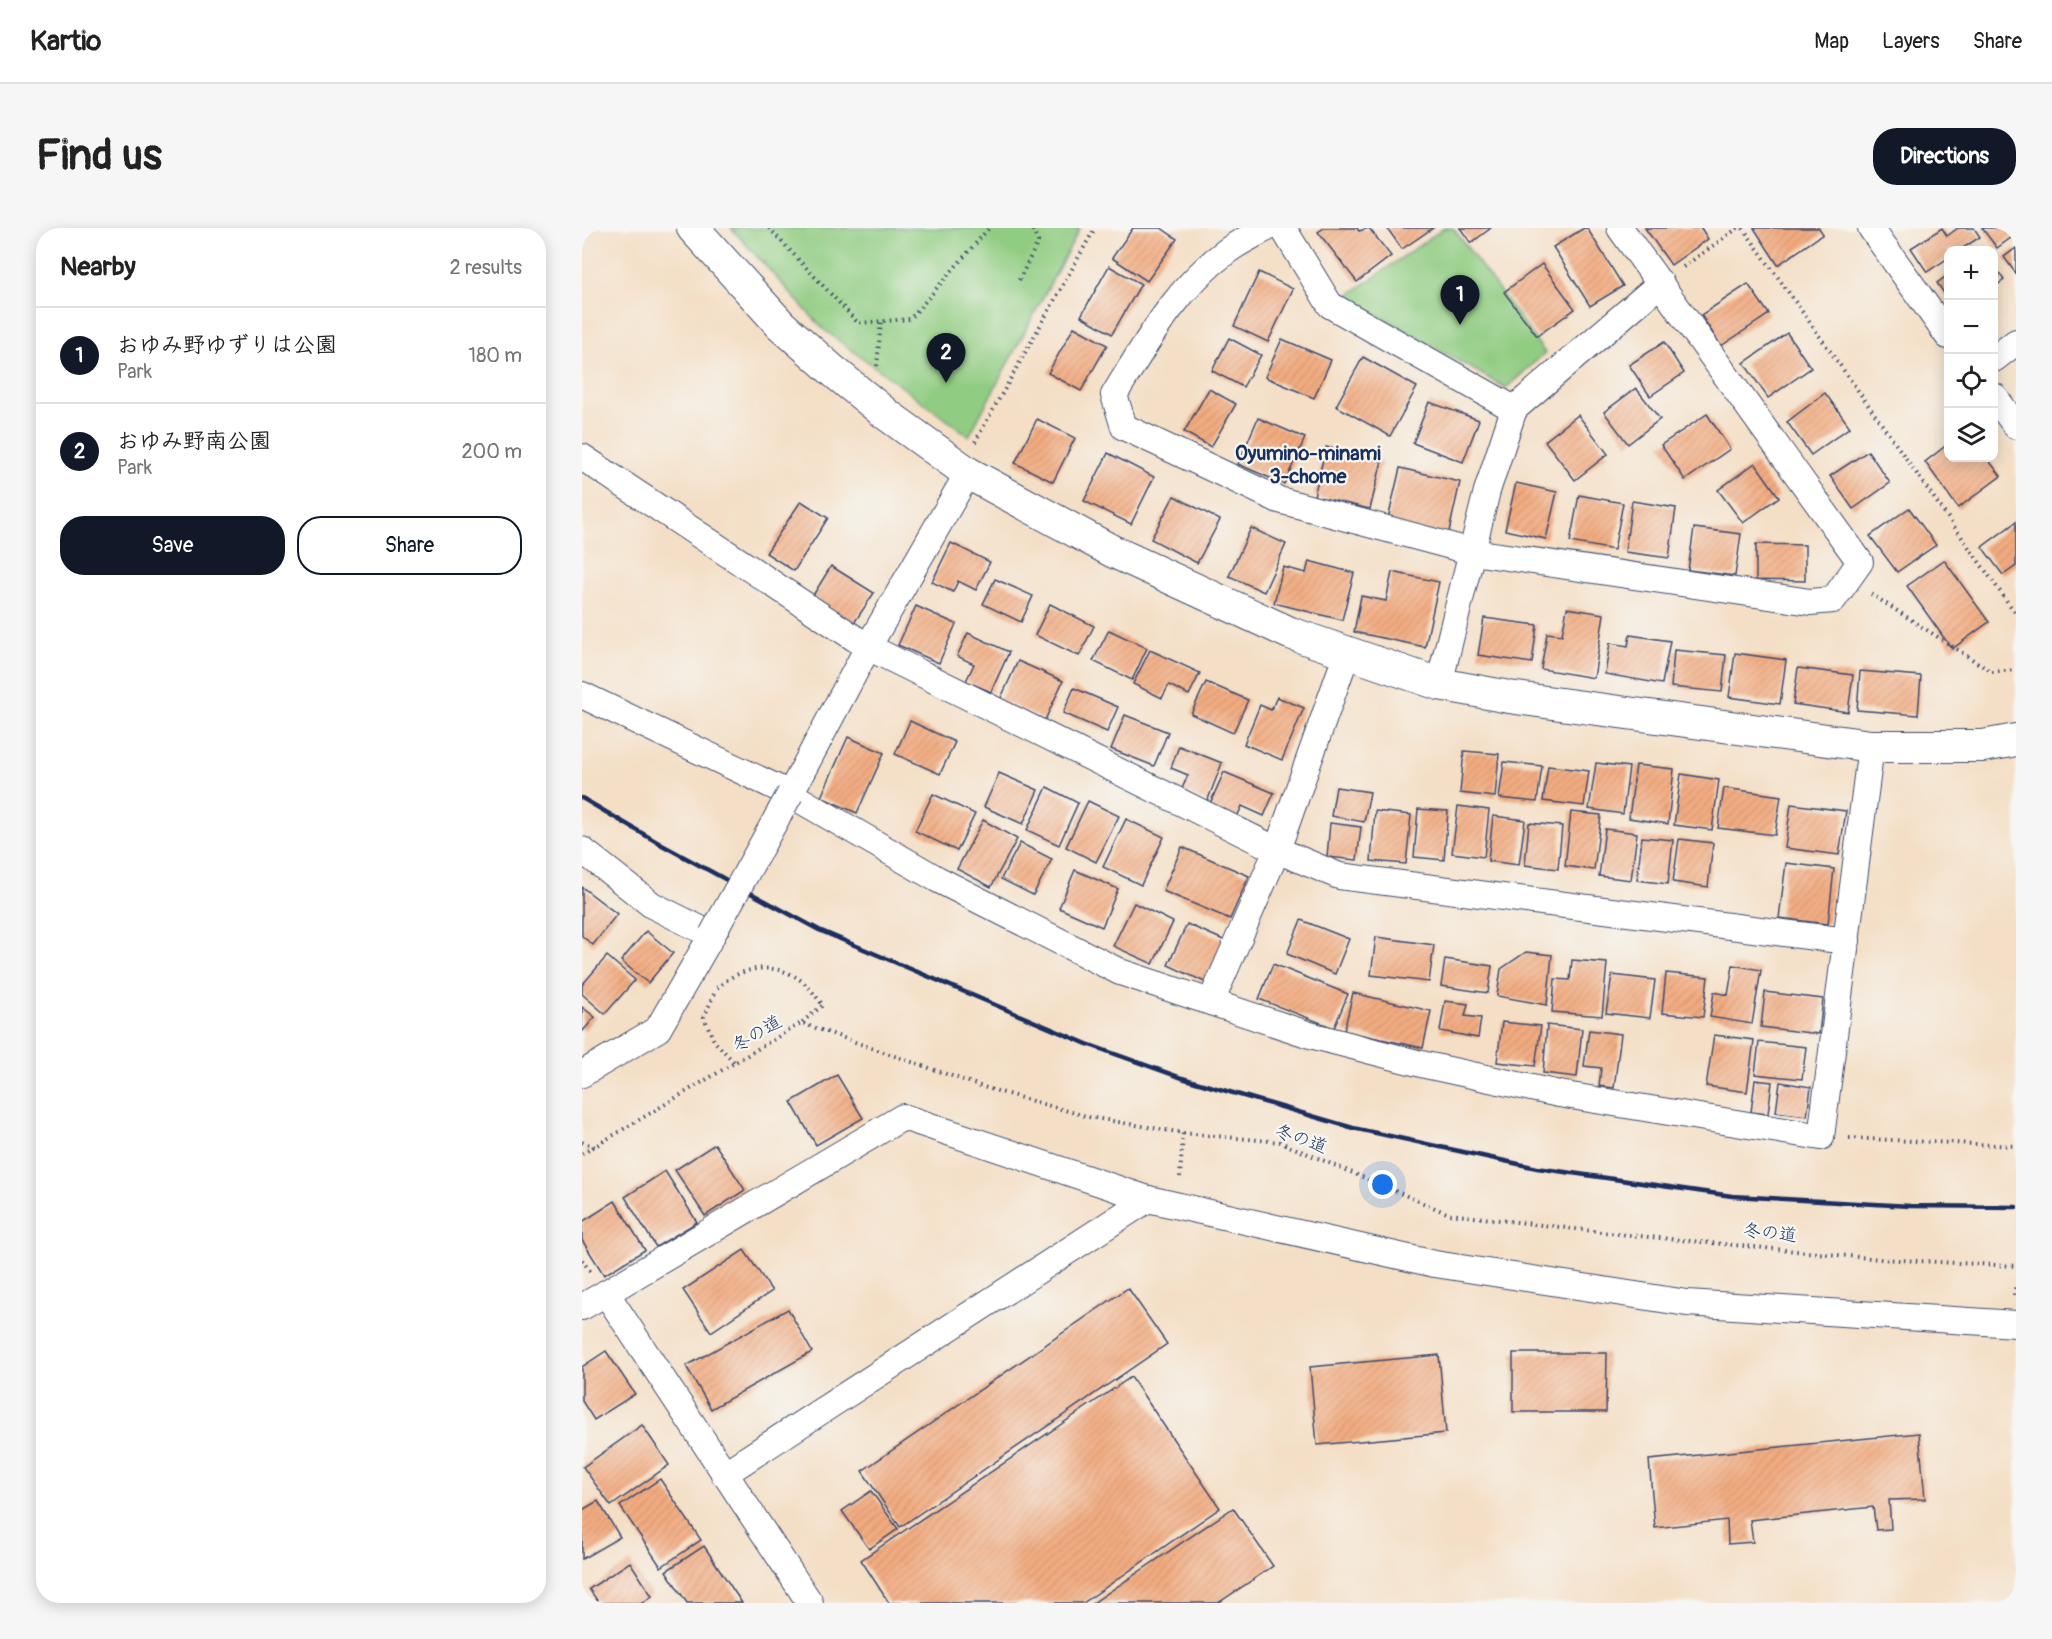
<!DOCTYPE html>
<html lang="en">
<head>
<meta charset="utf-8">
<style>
  body { margin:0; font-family:Pangolin,"Klee One",sans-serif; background:#f6f6f6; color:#222 }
  .controls { position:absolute; right:18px; top:18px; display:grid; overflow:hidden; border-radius:12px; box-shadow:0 3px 15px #0003 }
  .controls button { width:54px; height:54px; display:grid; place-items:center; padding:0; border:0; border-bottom:2px solid #e0e0e0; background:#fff; color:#222; font:30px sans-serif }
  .you { position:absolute; left:801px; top:957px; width:21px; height:21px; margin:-15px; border:4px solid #fff; border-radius:50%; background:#1a73e8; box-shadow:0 0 0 9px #1a73e833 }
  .badge { display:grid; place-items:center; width:39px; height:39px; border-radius:50%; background:#111827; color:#fff; font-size:20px; font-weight:700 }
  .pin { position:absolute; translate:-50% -50px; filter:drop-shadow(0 2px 3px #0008) }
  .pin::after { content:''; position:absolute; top:32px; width:21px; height:18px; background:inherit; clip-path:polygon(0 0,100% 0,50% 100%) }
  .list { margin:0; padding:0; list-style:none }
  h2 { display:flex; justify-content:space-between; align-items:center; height:78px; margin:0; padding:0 24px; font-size:26px }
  h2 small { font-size:20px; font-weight:400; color:#767676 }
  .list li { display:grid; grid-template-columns:39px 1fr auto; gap:18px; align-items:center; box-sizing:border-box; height:96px; padding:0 24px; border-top:2px solid #e0e0e0 }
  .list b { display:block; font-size:22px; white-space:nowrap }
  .list p { margin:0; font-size:20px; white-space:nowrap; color:#767676 }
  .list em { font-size:20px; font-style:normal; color:#767676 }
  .actions { display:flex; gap:12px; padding:18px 24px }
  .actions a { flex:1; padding:14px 0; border:2px solid #111827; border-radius:24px; text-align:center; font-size:21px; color:#111827 }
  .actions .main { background:#111827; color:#fff }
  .icon { flex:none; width:33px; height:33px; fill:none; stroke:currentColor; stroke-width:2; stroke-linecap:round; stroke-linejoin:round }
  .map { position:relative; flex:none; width:1434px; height:1375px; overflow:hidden; border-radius:24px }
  header { display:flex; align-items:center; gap:36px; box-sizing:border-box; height:84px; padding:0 30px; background:#fff; border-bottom:2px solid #e0e0e0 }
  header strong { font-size:28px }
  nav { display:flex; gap:33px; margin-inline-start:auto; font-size:21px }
  .intro { display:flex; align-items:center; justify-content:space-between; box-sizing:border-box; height:144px; padding:0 36px }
  h1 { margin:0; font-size:42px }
  .button { padding:15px 27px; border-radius:24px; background:#111827; color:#fff; font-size:21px; font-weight:700 }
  main { display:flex; gap:36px; padding:0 36px }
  aside { flex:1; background:#fff; border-radius:24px; box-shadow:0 3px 15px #0003 }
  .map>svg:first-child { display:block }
  .green { fill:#90cc81; stroke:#567e70; stroke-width:1.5 }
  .building { fill:url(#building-hatch) }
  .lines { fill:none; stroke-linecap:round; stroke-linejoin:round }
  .minor-casing { stroke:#3c496e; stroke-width:28 }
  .tertiary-casing { stroke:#3c496e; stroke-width:34 }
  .path { stroke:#3c496e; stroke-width:4; stroke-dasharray:1.5 4.5; stroke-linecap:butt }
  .minor { stroke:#fff; stroke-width:26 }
  .tertiary { stroke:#fff; stroke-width:32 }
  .rail { stroke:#1b2f5e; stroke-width:4.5 }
  .minor-bridge-casing { stroke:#3c496e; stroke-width:28; stroke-linecap:butt }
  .minor-bridge { stroke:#fff; stroke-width:26 }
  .labels { text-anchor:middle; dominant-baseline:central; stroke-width:4.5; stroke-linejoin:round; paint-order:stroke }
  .street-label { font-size:18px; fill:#1b2f5e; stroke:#f6f6f2 }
  .neighbourhood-label { font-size:20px; font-weight:bold; fill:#1b2f5e; stroke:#f6f6f2 }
</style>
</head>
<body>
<header>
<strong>Kartio</strong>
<nav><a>Map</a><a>Layers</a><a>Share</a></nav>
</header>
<div class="intro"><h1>Find us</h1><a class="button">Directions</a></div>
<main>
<aside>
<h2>Nearby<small>2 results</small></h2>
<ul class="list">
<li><span class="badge">1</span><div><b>おゆみ野ゆずりは公園</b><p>Park</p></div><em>180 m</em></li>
<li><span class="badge">2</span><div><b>おゆみ野南公園</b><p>Park</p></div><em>200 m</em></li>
</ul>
<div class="actions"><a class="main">Save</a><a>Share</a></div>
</aside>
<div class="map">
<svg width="1434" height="1375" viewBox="0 0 1434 1375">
  <defs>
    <pattern id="building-hatch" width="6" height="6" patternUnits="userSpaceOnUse" patternTransform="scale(1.5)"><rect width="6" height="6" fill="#f3ac80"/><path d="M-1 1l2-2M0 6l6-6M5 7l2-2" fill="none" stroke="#d09471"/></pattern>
  </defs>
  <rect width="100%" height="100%" fill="#f6f6f2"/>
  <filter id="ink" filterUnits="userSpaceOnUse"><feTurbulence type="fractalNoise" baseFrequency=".0167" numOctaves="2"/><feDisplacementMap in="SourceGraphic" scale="12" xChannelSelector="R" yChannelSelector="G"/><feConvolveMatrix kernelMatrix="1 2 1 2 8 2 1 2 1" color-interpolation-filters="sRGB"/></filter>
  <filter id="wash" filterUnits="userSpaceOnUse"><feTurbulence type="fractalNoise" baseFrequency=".008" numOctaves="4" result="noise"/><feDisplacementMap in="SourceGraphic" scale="24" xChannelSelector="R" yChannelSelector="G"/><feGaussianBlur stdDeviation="1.35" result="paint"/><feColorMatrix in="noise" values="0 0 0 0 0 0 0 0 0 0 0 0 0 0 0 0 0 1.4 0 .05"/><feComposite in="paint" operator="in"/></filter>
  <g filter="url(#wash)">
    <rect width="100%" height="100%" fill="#f4dfc6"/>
    <g class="green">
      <path d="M149,0H498L387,208L241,101Z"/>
      <path d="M862,0H871L963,125L924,160L764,69Z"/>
    </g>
    <g id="blocks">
      <g class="building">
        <path d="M551,0H579L595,11L565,53L530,30Z"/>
        <path d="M742,0H775L777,3L787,0L809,28L775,54L736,4Z"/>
        <path d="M805,0H851L820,21Z"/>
        <path d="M878,0H909L889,15Z"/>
        <path d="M1002,0H1005L1041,58L1008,78L971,19Z"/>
        <path d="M1063,0H1119L1126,11L1089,37Z"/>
        <path d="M1172,0H1237L1241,6L1196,37Z"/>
        <path d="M1360,0L1365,8L1376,0H1392L1398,9L1378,22H1366V30L1345,44L1329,20Z"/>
        <path d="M1400,0H1434V6L1415,20Z"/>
        <path d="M1434,20V46L1422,29Z"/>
        <path d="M960,36L993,81L955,108L922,64Z"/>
        <path d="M1412,37L1422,52L1412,59Z"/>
        <path d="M527,38L559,56L530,106L499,88Z"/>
        <path d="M677,44L711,61L686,114L652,98Z"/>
        <path d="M1366,47V71L1355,55Z"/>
        <path d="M1166,56L1187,86L1139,118L1119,87Z"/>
        <path d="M492,99L525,117L499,163L466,145Z"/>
        <path d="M1205,105L1229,140L1186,170L1162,135Z"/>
        <path d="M647,110L679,127L661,159L630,143Z"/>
        <path d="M700,111L749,132L732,170L683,149Z"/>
        <path d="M1082,114L1102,145L1068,168L1047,137Z"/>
        <path d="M781,129L835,159L808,208L754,178Z"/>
        <path d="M1054,160L1078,191L1046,216L1022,184Z"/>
        <path d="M627,161L654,176L629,219L602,204Z"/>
        <path d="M1243,165L1268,199L1229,227L1205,194Z"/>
        <path d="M847,174L897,192L881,234L831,215Z"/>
        <path d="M1125,186L1148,221L1103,252L1079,217Z"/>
        <path d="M996,187L1026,226L993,252L963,213Z"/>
        <path d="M676,190L723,210L702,256L656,236Z"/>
        <path d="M455,191L493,210L471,254L433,235Z"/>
        <path d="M1366,216V230H1405L1419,248L1376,280L1343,234Z"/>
        <path d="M744,219L800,233L788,281L732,268Z"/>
        <path d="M1286,223L1308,255L1271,281L1248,248Z"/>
        <path d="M526,225L572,249L549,296L502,273Z"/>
        <path d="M1173,235L1197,269L1161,295L1136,262Z"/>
        <path d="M818,240L878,254L866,308L805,295Z"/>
        <path d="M934,255L975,264L964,311L923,302Z"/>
        <path d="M997,267L1041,275L1032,322L988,314Z"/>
        <path d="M592,268L638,292L615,335L569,311Z"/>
        <path d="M219,273L246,290L212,343L184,325Z"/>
        <path d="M1050,273L1094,280L1087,330L1043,324Z"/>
        <path d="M1327,280L1354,317L1315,344L1288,308Z"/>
        <path d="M1434,294V338L1421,347L1400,319Z"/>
        <path d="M669,300L704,316L682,364L647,348Z"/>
        <path d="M1112,300L1159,306L1153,348L1106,342Z"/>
        <path d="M369,315L408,334L394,362L376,353L371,364L350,354Z"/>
        <path d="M1174,316L1223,317V353L1174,352Z"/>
        <path d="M1362,332L1407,394L1370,421L1325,358Z"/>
        <path d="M727,333L772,345L760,392L692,375L701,339L724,345Z"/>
        <path d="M249,338L292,365L272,395L230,369Z"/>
        <path d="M810,344L857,354L843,419L772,404L779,368L804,373Z"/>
        <path d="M413,351L451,368L439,394L401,376Z"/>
        <path d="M468,376L512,398L497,428L453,407Z"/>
        <path d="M334,378L374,396L357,435L316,417Z"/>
        <path d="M985,380L1022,386L1012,450L959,441L965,405L980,407Z"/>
        <path d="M902,390L955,397L950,435L896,427Z"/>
        <path d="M527,402L565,420L550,452L511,433Z"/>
        <path d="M386,405L427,424L409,464L384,453L392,436L375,428Z"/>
        <path d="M1048,407L1088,413L1080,456L1023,446L1028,415L1046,418Z"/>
        <path d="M568,422L618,445L607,467L587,457L580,470L551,456Z"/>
        <path d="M1092,422L1144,427L1140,464L1089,459Z"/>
        <path d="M1153,425L1204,432L1198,476L1147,469Z"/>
        <path d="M436,433L481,453L463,492L418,472Z"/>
        <path d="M1216,440L1271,447L1266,484L1211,476Z"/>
        <path d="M1278,443L1339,448L1336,487L1275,482Z"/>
        <path d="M624,454L666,472L651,505L609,486Z"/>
        <path d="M492,460L536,479L525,504L481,485Z"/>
        <path d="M695,469L722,480L700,532L662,516L678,477L689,482Z"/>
        <path d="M543,487L586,504L572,538L529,521Z"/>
        <path d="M328,493L373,514L358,546L313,526Z"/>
        <path d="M266,509L302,525L275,585L239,569Z"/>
        <path d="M597,518L640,535L625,574L599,563L606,547L589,540Z"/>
        <path d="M882,523L917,526L913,569L878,565Z"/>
        <path d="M922,534L960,538L955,574L917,570Z"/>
        <path d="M1014,535L1047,539L1041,586L1007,581Z"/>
        <path d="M1054,537L1092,541L1086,596L1047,590Z"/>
        <path d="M966,538L1007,543L1002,578L961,573Z"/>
        <path d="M642,544L692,565L682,588L660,578L654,591L626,580Z"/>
        <path d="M417,545L456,562L441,596L402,579Z"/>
        <path d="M1099,546L1137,552L1130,602L1092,597Z"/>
        <path d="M465,559L496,575L477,617L445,602Z"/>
        <path d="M754,559L788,564L782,594L749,588Z"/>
        <path d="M1142,560L1199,568L1193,607L1136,600Z"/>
        <path d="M351,566L393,586L375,623L333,603Z"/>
        <path d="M506,573L537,588L514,634L484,619Z"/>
        <path d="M1209,576L1264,583L1257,627L1203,620Z"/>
        <path d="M876,578L907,582L902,629L870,625Z"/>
        <path d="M836,581L866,583L862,632L832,629Z"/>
        <path d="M793,583L829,587L824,636L789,633Z"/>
        <path d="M989,584L1019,587L1012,642L983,638Z"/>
        <path d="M911,588L943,592L937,637L906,633Z"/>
        <path d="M544,591L582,609L559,657L521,639Z"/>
        <path d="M401,592L435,611L409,659L375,641Z"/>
        <path d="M748,595L779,599L775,632L745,629Z"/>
        <path d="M947,595L980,598L976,641L943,637Z"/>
        <path d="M1023,601L1055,605L1049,652L1017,648Z"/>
        <path d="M1060,609L1091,612L1086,656L1055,652Z"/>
        <path d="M1097,611L1131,615L1126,659L1091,654Z"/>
        <path d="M438,615L470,631L451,667L419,651Z"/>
        <path d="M600,619L667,648L648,691L581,663Z"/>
        <path d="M1204,635L1252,641L1246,696L1197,690Z"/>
        <path d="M493,642L536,661L520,699L477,680Z"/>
        <path d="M0,659L35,686L11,717L0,708Z"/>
        <path d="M552,675L591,694L571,736L531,718Z"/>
        <path d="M719,692L767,711L753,746L705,726Z"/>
        <path d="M605,696L646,714L627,756L586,737Z"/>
        <path d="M64,703L91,725L66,755L39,733Z"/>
        <path d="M794,709L852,717L847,754L789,747Z"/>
        <path d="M944,724L970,727L965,777L915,768L919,741Z"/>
        <path d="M25,728L53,752L23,786L0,766V757Z"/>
        <path d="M863,731L910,738L906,765L859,758Z"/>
        <path d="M990,732L1025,735L1020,788L970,784L973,751L988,752Z"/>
        <path d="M691,736L766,766L752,800L677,771Z"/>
        <path d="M1151,737L1179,742L1170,796L1128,789L1132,764L1146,767Z"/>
        <path d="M1084,745L1126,749L1121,789L1080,785Z"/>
        <path d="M1030,747L1073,752L1068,790L1024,785Z"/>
        <path d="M1183,764L1241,771L1237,806L1179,799Z"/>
        <path d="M771,765L849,783L841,820L762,803Z"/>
        <path d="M863,773L886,776L883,788L899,790L896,810L858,803Z"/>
        <path d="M0,779L13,789L0,804Z"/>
        <path d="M920,794L959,798L953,838L915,834Z"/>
        <path d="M965,797L1000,801L995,849L961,845Z"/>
        <path d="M1007,802L1039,806L1032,860L1017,858L1019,840L1002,838Z"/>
        <path d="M1132,807L1172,812L1165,864L1124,858Z"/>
        <path d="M1177,814L1224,819L1220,851L1173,846Z"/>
        <path d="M255,847L281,890L234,917L209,874Z"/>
        <path d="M1173,852L1190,854L1186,886L1169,884Z"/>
        <path d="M1198,854L1229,859L1225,888L1194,884Z"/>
        <path d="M133,916L163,962L123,988L93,942Z"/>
        <path d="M83,943L115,994L74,1019L43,969Z"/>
        <path d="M33,973L63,1022L22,1047L0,1012V994Z"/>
        <path d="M162,1022L190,1063L129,1104L101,1062Z"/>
        <path d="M546,1060L585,1116L318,1299L280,1243Z"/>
        <path d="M206,1081L230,1124L129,1181L104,1138Z"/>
        <path d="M24,1123L53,1166L12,1192L0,1173V1139Z"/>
        <path d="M931,1125H1025L1024,1184H931Z"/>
        <path d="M857,1127L864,1205L735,1217L728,1139Z"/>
        <path d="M549,1149L638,1280L501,1375H307L279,1332Z"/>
        <path d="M60,1197L87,1237L29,1278L1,1239Z"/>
        <path d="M1337,1205L1343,1271L1307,1272L1309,1301L1294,1302L1291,1279L1168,1292L1171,1314L1146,1316L1145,1292L1073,1300L1067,1232Z"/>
        <path d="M78,1251L119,1312L79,1339L38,1278Z"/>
        <path d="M289,1263L316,1301L287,1321L260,1283Z"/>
        <path d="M16,1273L38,1309L0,1331V1282Z"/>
        <path d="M651,1280L691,1338L636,1375H511Z"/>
        <path d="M122,1318L160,1375H105L84,1343Z"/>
        <path d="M48,1334L70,1368L60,1375H17L7,1361Z"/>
      </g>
    </g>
  </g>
  <g filter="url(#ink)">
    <use href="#blocks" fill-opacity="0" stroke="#3c496e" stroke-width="1.5"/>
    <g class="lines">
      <defs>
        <g id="minor">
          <path d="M685,0C672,7 657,14 645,23C594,60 564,115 532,167L542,199L697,272L891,324L1228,374L1251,372L1278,334L1038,0"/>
          <path d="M701,0L748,77L932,181L905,263L857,456"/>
          <path d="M1289,0L1366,108"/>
          <path d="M1412,131L1434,114"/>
          <path d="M1412,168L1434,198"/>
          <path d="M932,181L1079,55"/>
          <path d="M0,229L286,419L695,622L757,648L1265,713"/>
          <path d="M0,467L208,566L355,651L538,744L728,807L839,836L977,866L1239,909L1289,518"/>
          <path d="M208,566L286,419L386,245"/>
          <path d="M0,622L70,677L130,707L76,801L0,846"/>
          <path d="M629,774L695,622L765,425"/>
          <path d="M24,1065L321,889L566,971L853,1036L1105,1075L1434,1096"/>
          <path d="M0,1079L24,1065L228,1375"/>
          <path d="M142,1246L566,971"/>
        </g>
        <path id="tertiary" d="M111,0L199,97L250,142L304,186L386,245L530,323L708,405L857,456L927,469L1289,518H1401L1434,512"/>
      </defs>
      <use href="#minor" class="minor-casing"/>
      <use href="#tertiary" class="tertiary-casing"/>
      <g class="path">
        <path d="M187,0L276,95L328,91L407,0"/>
        <path d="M1161,0L1434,386"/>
        <path d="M1101,39L1156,0"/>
        <path d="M437,52L456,14L450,0"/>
        <path d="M295,138L299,94"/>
        <path d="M393,214L513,0"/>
        <path d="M1289,366L1410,444L1434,442"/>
        <path d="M135,760C158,738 196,732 222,755C229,761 235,770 241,777L219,795"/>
        <path d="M132,766L122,789L132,813L153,835"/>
        <path d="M1267,910L1434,918"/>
        <path d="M0,914L13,919"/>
        <path d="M0,926L219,795L401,859L507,889L601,905L698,914L867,986L1036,1006L1298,1031L1434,1038"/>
        <path d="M598,949L601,905"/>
        <path d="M0,1032L8,1043"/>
        <path d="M1432,1067L1434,1056"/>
      </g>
      <use href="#minor" class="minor"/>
      <use href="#tertiary" class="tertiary"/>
      <path class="rail" d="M0,570L80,617L237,702L505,816L600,850L771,900L955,940L1150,968L1328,978L1434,979"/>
      <defs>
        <path id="minor-bridge" d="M130,707L208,566"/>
      </defs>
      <use href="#minor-bridge" class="minor-bridge-casing"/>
      <use href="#minor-bridge" class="minor-bridge"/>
    </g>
  </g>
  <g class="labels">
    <g class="street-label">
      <text transform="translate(175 806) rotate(-31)">冬の道</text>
      <text transform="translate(719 911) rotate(19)">冬の道</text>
      <text transform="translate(1188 1005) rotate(6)">冬の道</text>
    </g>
    <g class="neighbourhood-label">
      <text x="726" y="225">Oyumino-minami<tspan x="726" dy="23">3-chome</tspan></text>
    </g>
  </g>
</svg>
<div class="controls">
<button>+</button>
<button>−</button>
<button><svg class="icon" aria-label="locate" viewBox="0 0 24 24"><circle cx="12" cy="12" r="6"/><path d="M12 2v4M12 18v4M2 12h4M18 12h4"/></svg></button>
<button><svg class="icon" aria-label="layers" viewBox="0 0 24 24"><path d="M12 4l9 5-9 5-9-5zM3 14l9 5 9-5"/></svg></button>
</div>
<div class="you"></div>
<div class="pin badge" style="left:878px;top:97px">1</div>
<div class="pin badge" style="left:364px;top:155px">2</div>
</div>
</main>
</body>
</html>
